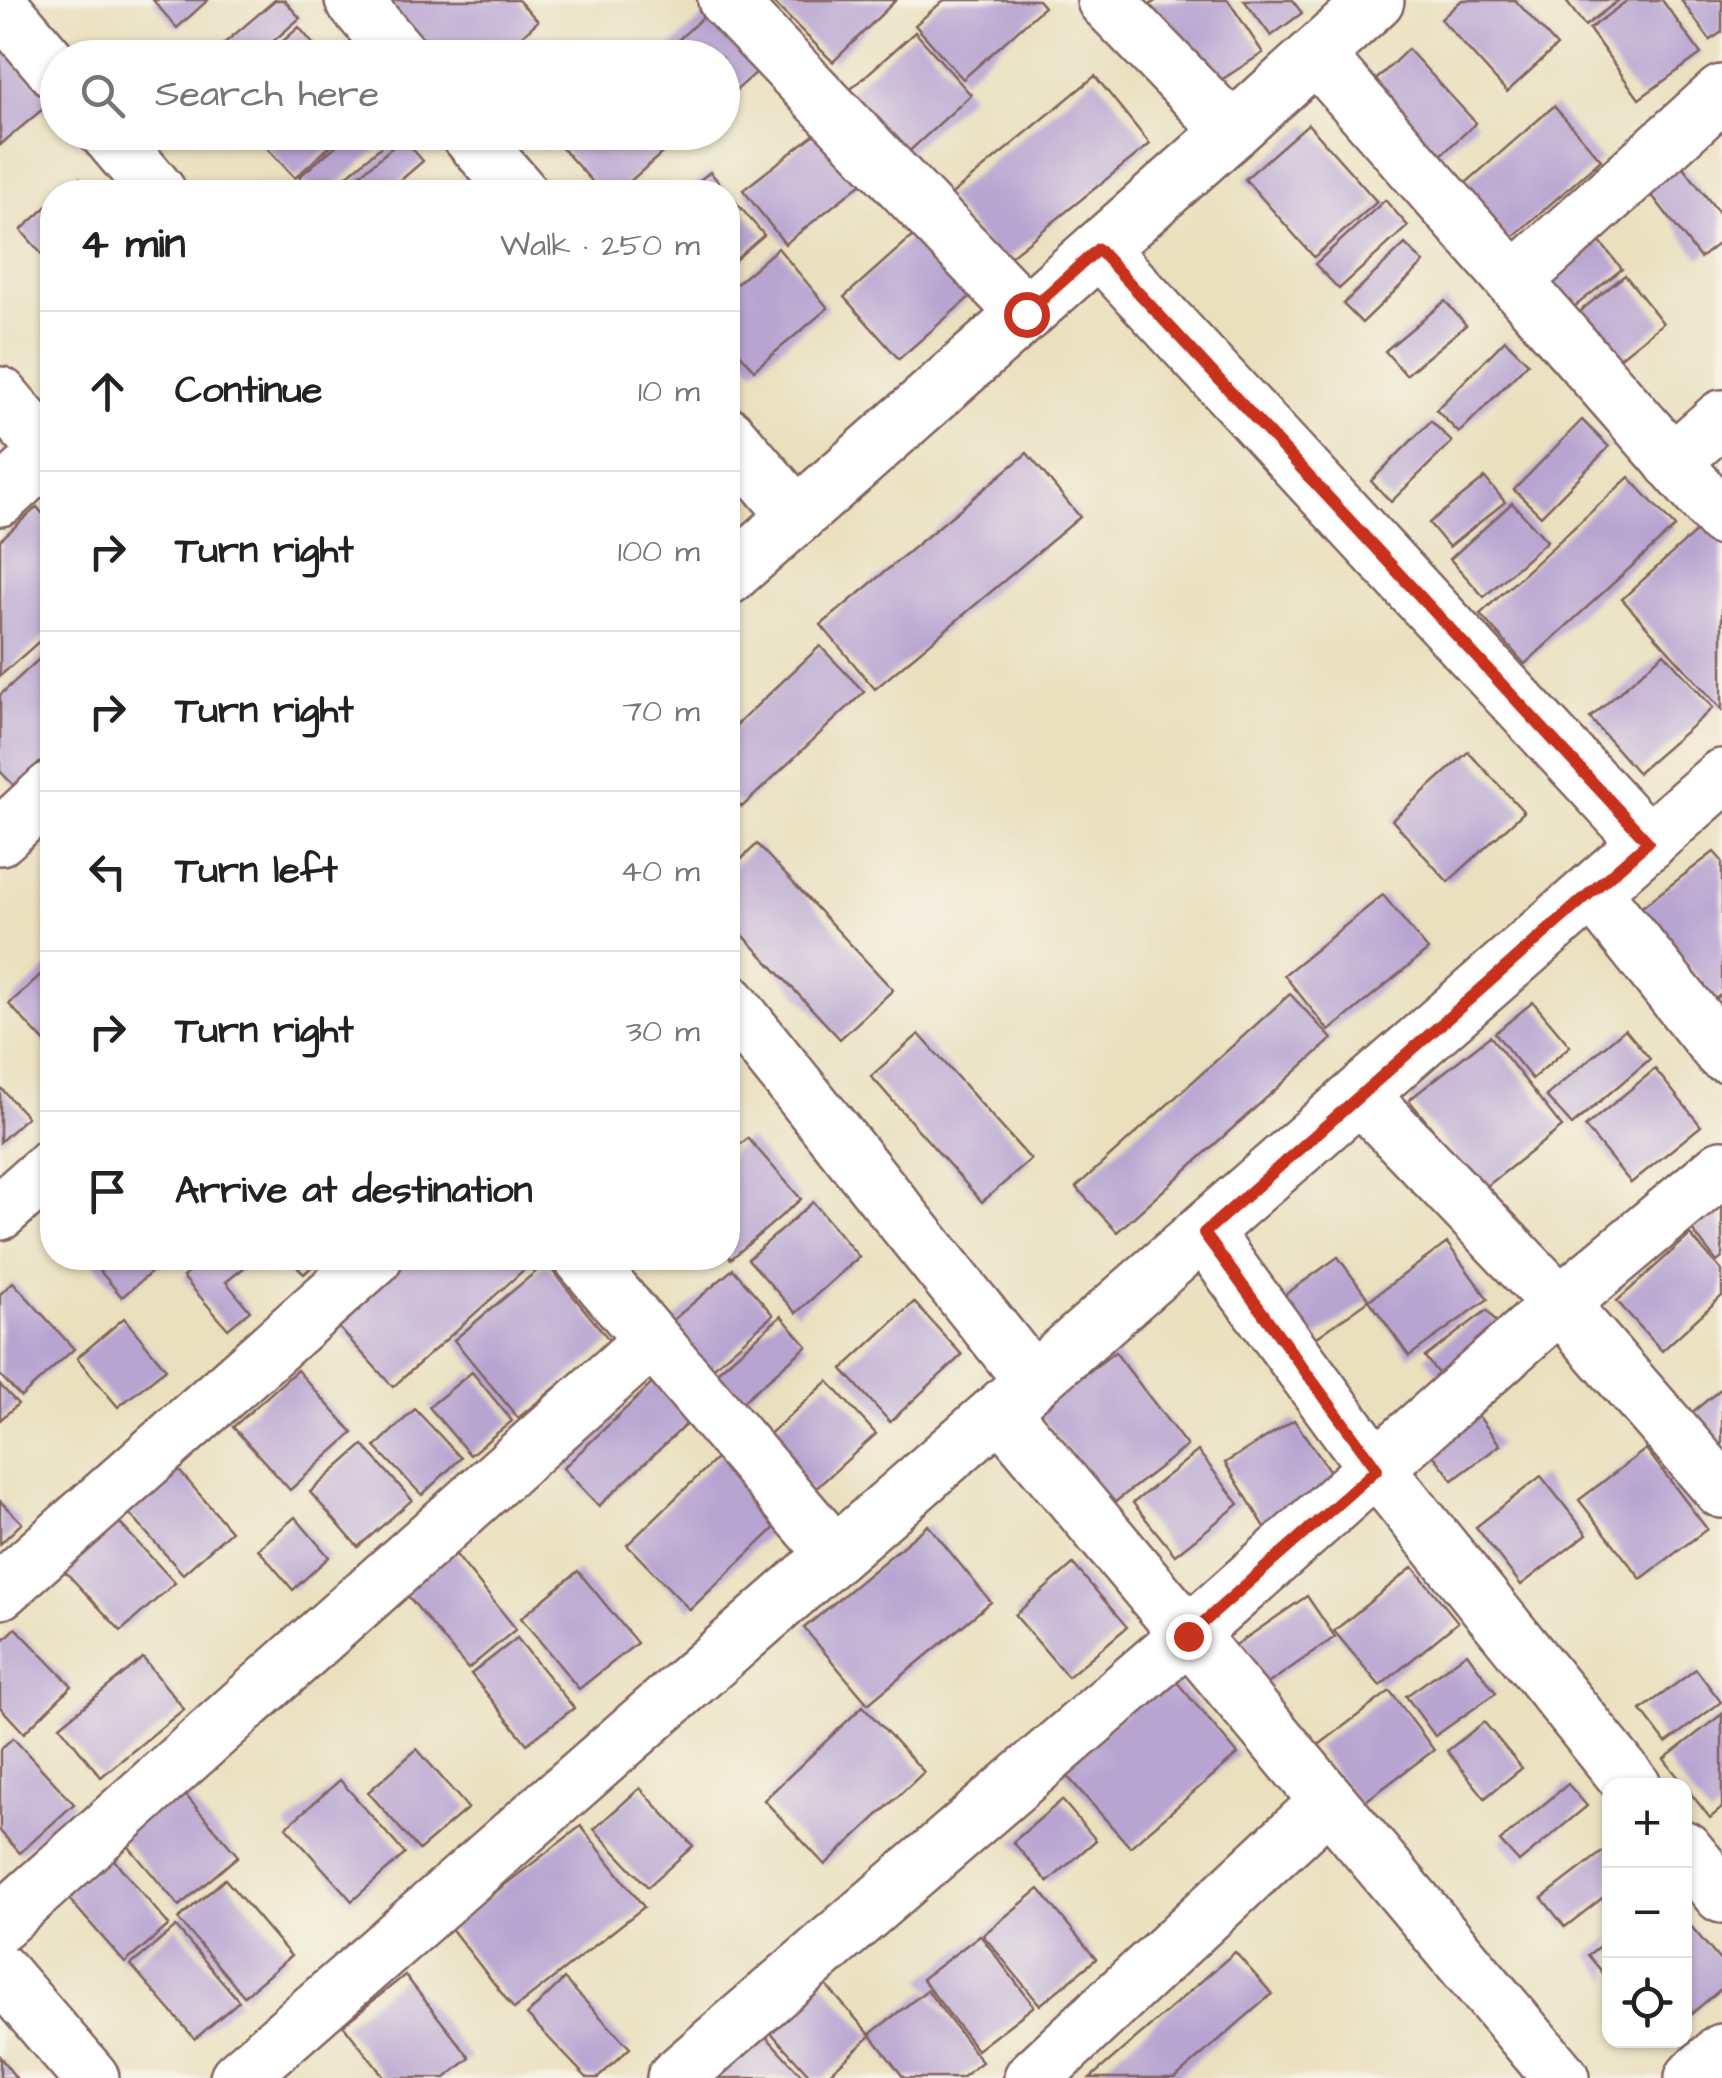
<!DOCTYPE html>
<html lang="en">
<head>
<meta charset="utf-8">
<style>
  body { margin:0; font-family:"Architects Daughter",sans-serif; background:#f2f2f2; color:#222 }
  .controls { position:absolute; right:30px; bottom:30px; display:grid; overflow:hidden; border-radius:20px; box-shadow:0 2px 8px #0004 }
  .controls button { width:90px; height:90px; display:grid; place-items:center; padding:0; border:0; border-bottom:2px solid #e0e0e0; background:#fff; color:#222; font:50px sans-serif }
  .stop { position:absolute; width:30px; height:30px; margin:-22px; border:8px solid #c8321e; border-radius:50%; background:#fff }
  .stop.end { background:#c8321e; border-color:#fff; box-shadow:0 2px 10px #0008 }
  .list { margin:0; padding:0; list-style:none }
  h2 { display:flex; justify-content:space-between; align-items:center; height:130px; margin:0; padding:0 40px; font-size:42px }
  h2 small { font-size:32px; font-weight:400; color:#767676 }
  .list li { display:grid; grid-template-columns:65px 1fr auto; gap:30px; align-items:center; box-sizing:border-box; height:160px; padding:0 40px; border-top:2px solid #e0e0e0 }
  .list b { display:block; font-size:38px; white-space:nowrap }
  .list em { font-size:32px; font-style:normal; color:#767676 }
  .icon { flex:none; width:55px; height:55px; fill:none; stroke:currentColor; stroke-width:2; stroke-linecap:round; stroke-linejoin:round }
  .map { position:relative; flex:none; width:1722px; height:2078px; overflow:hidden }
  .search { position:absolute; background:#fff; box-shadow:0 2px 8px #0004; left:40px; top:40px; width:700px; height:110px; display:flex; align-items:center; gap:25px; box-sizing:border-box; padding:0 35px; border-radius:55px; color:#767676; font-size:38px }
  .panel { position:absolute; background:#fff; box-shadow:0 2px 8px #0004; left:40px; top:180px; width:700px; height:1090px; border-radius:40px }
  .map>svg:first-child { display:block }
  .building { fill:#b8a4d1 }
  .lines { fill:none; stroke-linecap:round; stroke-linejoin:round }
  .street-casing { stroke:#82635e; stroke-width:60 }
  .street { stroke:#fff; stroke-width:55 }
  .route { stroke:#c8321e; stroke-width:12 }
</style>
</head>
<body>
<div class="map">
<svg width="1722" height="2078" viewBox="0 0 1722 2078">
  <rect width="100%" height="100%" fill="#f7f3e8"/>
  <filter id="ink" filterUnits="userSpaceOnUse"><feTurbulence type="fractalNoise" baseFrequency=".01" numOctaves="2"/><feDisplacementMap in="SourceGraphic" scale="20" xChannelSelector="R" yChannelSelector="G"/><feConvolveMatrix kernelMatrix="1 2 1 2 8 2 1 2 1" color-interpolation-filters="sRGB"/></filter>
  <filter id="wash" filterUnits="userSpaceOnUse"><feTurbulence type="fractalNoise" baseFrequency=".0048" numOctaves="4" result="noise"/><feDisplacementMap in="SourceGraphic" scale="40" xChannelSelector="R" yChannelSelector="G"/><feGaussianBlur stdDeviation="2.25" result="paint"/><feColorMatrix in="noise" values="0 0 0 0 0 0 0 0 0 0 0 0 0 0 0 0 0 1.4 0 .05"/><feComposite in="paint" operator="in"/></filter>
  <g filter="url(#wash)">
    <rect width="100%" height="100%" fill="#eae0be"/>
    <g id="blocks">
      <g class="building">
        <path d="M153,0H208L177,28Z"/>
        <path d="M275,0H284L300,18L254,58H207Z"/>
        <path d="M395,0H518L538,21L499,58H427L383,11Z"/>
        <path d="M771,0H896L833,62Z"/>
        <path d="M944,0H1038L1044,7L963,79L915,25Z"/>
        <path d="M1157,0H1228L1263,53L1201,93L1145,8Z"/>
        <path d="M1244,0H1292L1302,13L1271,36Z"/>
        <path d="M1462,0H1515L1557,46L1507,92L1441,19Z"/>
        <path d="M1565,0H1619L1585,26Z"/>
        <path d="M1628,0H1662L1701,54L1639,99L1589,29Z"/>
        <path d="M1681,0H1722V32L1710,40Z"/>
        <path d="M706,14L758,71L722,103V58H659Z"/>
        <path d="M299,27L318,50L309,58H264Z"/>
        <path d="M915,32L971,95L892,167L835,103Z"/>
        <path d="M0,40L51,102L0,145Z"/>
        <path d="M1408,49L1476,123L1426,169L1358,97Z"/>
        <path d="M1095,76L1150,144L1001,264L947,198Z"/>
        <path d="M1554,106L1601,160L1507,242L1460,188Z"/>
        <path d="M1308,124L1377,202L1314,257L1245,179Z"/>
        <path d="M820,130L862,183L785,244L743,190Z"/>
        <path d="M123,132H175L145,159Z"/>
        <path d="M286,132H346L295,178L268,149Z"/>
        <path d="M352,132H398L328,192H313L299,177Z"/>
        <path d="M530,132H560L544,148Z"/>
        <path d="M575,132H670L677,140L618,192H602L560,146Z"/>
        <path d="M403,138L423,161L387,192H340Z"/>
        <path d="M1674,155L1722,217V241L1700,258L1641,181Z"/>
        <path d="M710,172L764,235L728,266V192H685Z"/>
        <path d="M80,178L93,192H64Z"/>
        <path d="M1385,200L1408,226L1339,289L1315,264Z"/>
        <path d="M52,202V266L21,230Z"/>
        <path d="M1591,231L1622,269L1569,311L1538,273Z"/>
        <path d="M916,233L971,296L899,359L844,297Z"/>
        <path d="M1405,244L1424,263L1362,323L1343,304Z"/>
        <path d="M778,248L828,308L754,370L728,339V291Z"/>
        <path d="M1625,275L1663,323L1612,364L1574,316Z"/>
        <path d="M1445,301L1466,325L1406,375L1385,351Z"/>
        <path d="M1505,340L1528,363L1459,433L1436,410Z"/>
        <path d="M1582,420L1609,447L1541,516L1514,490Z"/>
        <path d="M1431,421L1452,442L1391,502L1371,481Z"/>
        <path d="M1027,453L1080,517L875,689L821,625Z"/>
        <path d="M1629,477L1675,527L1525,664L1480,614Z"/>
        <path d="M1485,478L1505,502L1449,547L1429,523Z"/>
        <path d="M1512,503L1547,541L1484,597L1450,559Z"/>
        <path d="M37,507L52,525V630L0,676V540Z"/>
        <path d="M1704,524L1722,545V710L1622,599Z"/>
        <path d="M820,646L864,692L742,807L728,792V733Z"/>
        <path d="M52,647V765L21,793L0,771V695Z"/>
        <path d="M1664,653L1713,708L1638,773L1590,718Z"/>
        <path d="M1468,752L1524,812L1448,882L1392,820Z"/>
        <path d="M757,844L893,990L840,1039L728,919V872Z"/>
        <path d="M1714,852L1722,861V994L1715,999L1642,907Z"/>
        <path d="M1383,895L1428,950L1329,1031L1284,975Z"/>
        <path d="M52,964V1050L9,1004Z"/>
        <path d="M1290,994L1332,1039L1117,1232L1076,1187Z"/>
        <path d="M1533,1002L1570,1046L1532,1079L1495,1033Z"/>
        <path d="M1625,1029L1650,1059L1572,1125L1546,1096Z"/>
        <path d="M919,1034L1031,1160L982,1202L871,1076Z"/>
        <path d="M1490,1036L1562,1127L1482,1190L1409,1100Z"/>
        <path d="M1655,1069L1701,1126L1631,1183L1585,1127Z"/>
        <path d="M0,1087L27,1117L0,1142Z"/>
        <path d="M748,1138L801,1199L731,1259L728,1255V1155Z"/>
        <path d="M1722,1199V1258L1717,1262L1688,1225Z"/>
        <path d="M813,1202L859,1257L796,1313L748,1259Z"/>
        <path d="M1690,1235L1722,1271V1296L1662,1351L1617,1301Z"/>
        <path d="M1447,1243L1488,1299L1409,1356L1369,1300Z"/>
        <path d="M1338,1257L1369,1300L1313,1340L1282,1297Z"/>
        <path d="M89,1258H168L122,1297Z"/>
        <path d="M206,1258H256L226,1282L250,1311L228,1329L183,1277Z"/>
        <path d="M289,1258H321L304,1274Z"/>
        <path d="M403,1258H537L393,1387L333,1321Z"/>
        <path d="M546,1263L611,1342L518,1418L454,1340Z"/>
        <path d="M733,1269L773,1315L707,1373L666,1326Z"/>
        <path d="M13,1282L74,1349L21,1397L0,1375V1294Z"/>
        <path d="M914,1302L962,1355L890,1422L842,1369Z"/>
        <path d="M1487,1310L1505,1334L1444,1381L1425,1357Z"/>
        <path d="M781,1316L807,1346L733,1410L708,1380Z"/>
        <path d="M124,1318L166,1369L118,1407L77,1358Z"/>
        <path d="M1115,1352L1187,1446L1110,1506L1037,1411Z"/>
        <path d="M297,1370L353,1433L290,1490L233,1427Z"/>
        <path d="M472,1372L512,1421L470,1455L429,1407Z"/>
        <path d="M659,1377L695,1416L599,1506L563,1468Z"/>
        <path d="M828,1381L876,1434L812,1492L764,1439Z"/>
        <path d="M0,1385L18,1404L0,1420Z"/>
        <path d="M1722,1388V1456L1689,1415Z"/>
        <path d="M415,1409L461,1458L422,1495L375,1447Z"/>
        <path d="M1474,1410L1500,1445L1453,1480L1427,1447Z"/>
        <path d="M1294,1420L1338,1483L1268,1532L1225,1463Z"/>
        <path d="M363,1445L412,1500L358,1547L310,1492Z"/>
        <path d="M1646,1449L1707,1529L1641,1579L1579,1500Z"/>
        <path d="M1198,1451L1239,1504L1175,1555L1133,1503Z"/>
        <path d="M723,1452L786,1517L690,1610L627,1545Z"/>
        <path d="M176,1467L231,1531L183,1574L127,1511Z"/>
        <path d="M1541,1476L1587,1534L1521,1585L1476,1527Z"/>
        <path d="M0,1501L22,1523L0,1544Z"/>
        <path d="M114,1517L175,1583L121,1631L60,1566Z"/>
        <path d="M295,1517L329,1557L293,1590L258,1549Z"/>
        <path d="M928,1525L991,1602L868,1704L804,1628Z"/>
        <path d="M453,1551L516,1629L468,1669L404,1591Z"/>
        <path d="M1073,1564L1127,1627L1068,1677L1015,1615Z"/>
        <path d="M1413,1567L1458,1622L1380,1686L1334,1631Z"/>
        <path d="M578,1571L637,1643L579,1689L521,1618Z"/>
        <path d="M1307,1596L1335,1637L1259,1690L1230,1649Z"/>
        <path d="M16,1628L72,1686L24,1733L0,1707V1643Z"/>
        <path d="M517,1638L574,1708L527,1744L471,1674Z"/>
        <path d="M1467,1653L1496,1693L1435,1736L1406,1696Z"/>
        <path d="M143,1658L184,1709L101,1777L60,1726Z"/>
        <path d="M1696,1669L1721,1702L1666,1743L1641,1710Z"/>
        <path d="M1170,1674L1238,1754L1130,1847L1060,1768Z"/>
        <path d="M1390,1691L1434,1750L1359,1806L1316,1747Z"/>
        <path d="M863,1706L924,1772L825,1865L764,1800Z"/>
        <path d="M1722,1714V1808L1710,1818L1664,1759Z"/>
        <path d="M1484,1722L1522,1768L1485,1798L1447,1751Z"/>
        <path d="M13,1738L74,1804L20,1853L0,1831V1749Z"/>
        <path d="M417,1749L468,1808L419,1850L368,1792Z"/>
        <path d="M340,1780L405,1854L352,1901L286,1827Z"/>
        <path d="M176,1784L238,1856L179,1906L118,1834Z"/>
        <path d="M1568,1784L1587,1806L1519,1862L1500,1841Z"/>
        <path d="M640,1788L693,1846L648,1887L594,1829Z"/>
        <path d="M1062,1800L1096,1840L1048,1882L1013,1842Z"/>
        <path d="M581,1826L644,1907L514,2009L450,1927Z"/>
        <path d="M1610,1846V1892L1565,1927L1542,1898Z"/>
        <path d="M109,1854L169,1925L125,1963L64,1893Z"/>
        <path d="M225,1879L291,1956L244,1996L178,1919Z"/>
        <path d="M1039,1889L1096,1959L1040,2005L983,1935Z"/>
        <path d="M1684,1918L1722,1963V1988L1684,2020Z"/>
        <path d="M176,1927L239,2001L195,2039L131,1965Z"/>
        <path d="M980,1935L1034,2006L977,2050L922,1979Z"/>
        <path d="M1610,1938V1981L1588,1955Z"/>
        <path d="M1235,1952L1272,1994L1175,2078H1090Z"/>
        <path d="M811,1968L871,2036L824,2078H812L757,2017Z"/>
        <path d="M405,1975L470,2058L445,2078H385L343,2025Z"/>
        <path d="M564,1979L630,2048L598,2078H587L527,2015Z"/>
        <path d="M927,1990L982,2062L961,2078H904L870,2034Z"/>
        <path d="M751,2020L804,2078H706Z"/>
        <path d="M0,2057L16,2078H0Z"/>
      </g>
    </g>
  </g>
  <g filter="url(#ink)">
    <use href="#blocks" fill-opacity="0" stroke="#82635e" stroke-width="2.5"/>
    <g class="lines">
      <defs>
        <g id="street">
          <path d="M353,0L402,58"/>
          <path d="M726,0L1026,314"/>
          <path d="M0,5L58,73"/>
          <path d="M1316,55L1722,518"/>
          <path d="M1232,131L1376,0"/>
          <path d="M107,132L158,192"/>
          <path d="M467,132L519,192"/>
          <path d="M1099,249L1648,843"/>
          <path d="M1514,281L1722,93"/>
          <path d="M0,395L52,457"/>
          <path d="M728,435L797,516"/>
          <path d="M1672,462L1722,418"/>
          <path d="M0,498L49,453"/>
          <path d="M728,577L1232,131L1105,0"/>
          <path d="M0,837L52,789"/>
          <path d="M1592,891L1722,1053"/>
          <path d="M728,1001L1033,1381"/>
          <path d="M1360,1095L1560,1304L1722,1168"/>
          <path d="M0,1212L52,1166"/>
          <path d="M1204,1233L1377,1469L1633,1786"/>
          <path d="M582,1258L835,1554"/>
          <path d="M1000,1410L1561,2078"/>
          <path d="M0,1591L374,1258"/>
          <path d="M1684,1849L1722,1895"/>
          <path d="M0,1923L652,1340"/>
          <path d="M0,1972L91,2078"/>
          <path d="M238,2078L1722,777"/>
          <path d="M675,2078L1187,1636L1560,1304L1722,1490"/>
          <path d="M1032,2078L1327,1803"/>
          <path d="M1693,2078L1722,2052"/>
        </g>
      </defs>
      <use href="#street" class="street-casing"/>
      <use href="#street" class="street"/>
    </g>
  </g>
  <g class="lines" filter="url(#ink)">
    <path class="route" d="M1026,314L1098,249L1648,842L1204,1233L1377,1469L1188,1636"/>
  </g>
</svg>
<div class="controls">
<button>+</button>
<button>−</button>
<button><svg class="icon" aria-label="locate" viewBox="0 0 24 24"><circle cx="12" cy="12" r="6"/><path d="M12 2v4M12 18v4M2 12h4M18 12h4"/></svg></button>
</div>
<div class="stop" style="left:1026px;top:314px"></div>
<div class="stop end" style="left:1188px;top:1636px"></div>
<div class="search"><svg class="icon" aria-label="search" viewBox="0 0 24 24"><circle cx="10" cy="10" r="6"/><path d="M15 15l6 6"/></svg>Search here</div>
<section class="panel">
<h2>4 min<small>Walk · 250 m</small></h2>
<ul class="list">
<li><svg class="icon" aria-label="ahead" viewBox="0 0 24 24"><path d="M12 20V5M6 11l6-6 6 6"/></svg><div><b>Continue</b></div><em>10 m</em></li>
<li><svg class="icon" aria-label="right" viewBox="0 0 24 24"><path d="M7 20v-9h11M14 6l5 5-5 5"/></svg><div><b>Turn right</b></div><em>100 m</em></li>
<li><svg class="icon" aria-label="right" viewBox="0 0 24 24"><path d="M7 20v-9h11M14 6l5 5-5 5"/></svg><div><b>Turn right</b></div><em>70 m</em></li>
<li><svg class="icon" aria-label="left" viewBox="0 0 24 24"><path d="M17 20v-9H6M10 6l-5 5 5 5"/></svg><div><b>Turn left</b></div><em>40 m</em></li>
<li><svg class="icon" aria-label="right" viewBox="0 0 24 24"><path d="M7 20v-9h11M14 6l5 5-5 5"/></svg><div><b>Turn right</b></div><em>30 m</em></li>
<li><svg class="icon" aria-label="arrive" viewBox="0 0 24 24"><path d="M6 21V4h12l-3 4 3 4H6"/></svg><div><b>Arrive at destination</b></div></li>
</ul>
</section>
</div>
</body>
</html>
